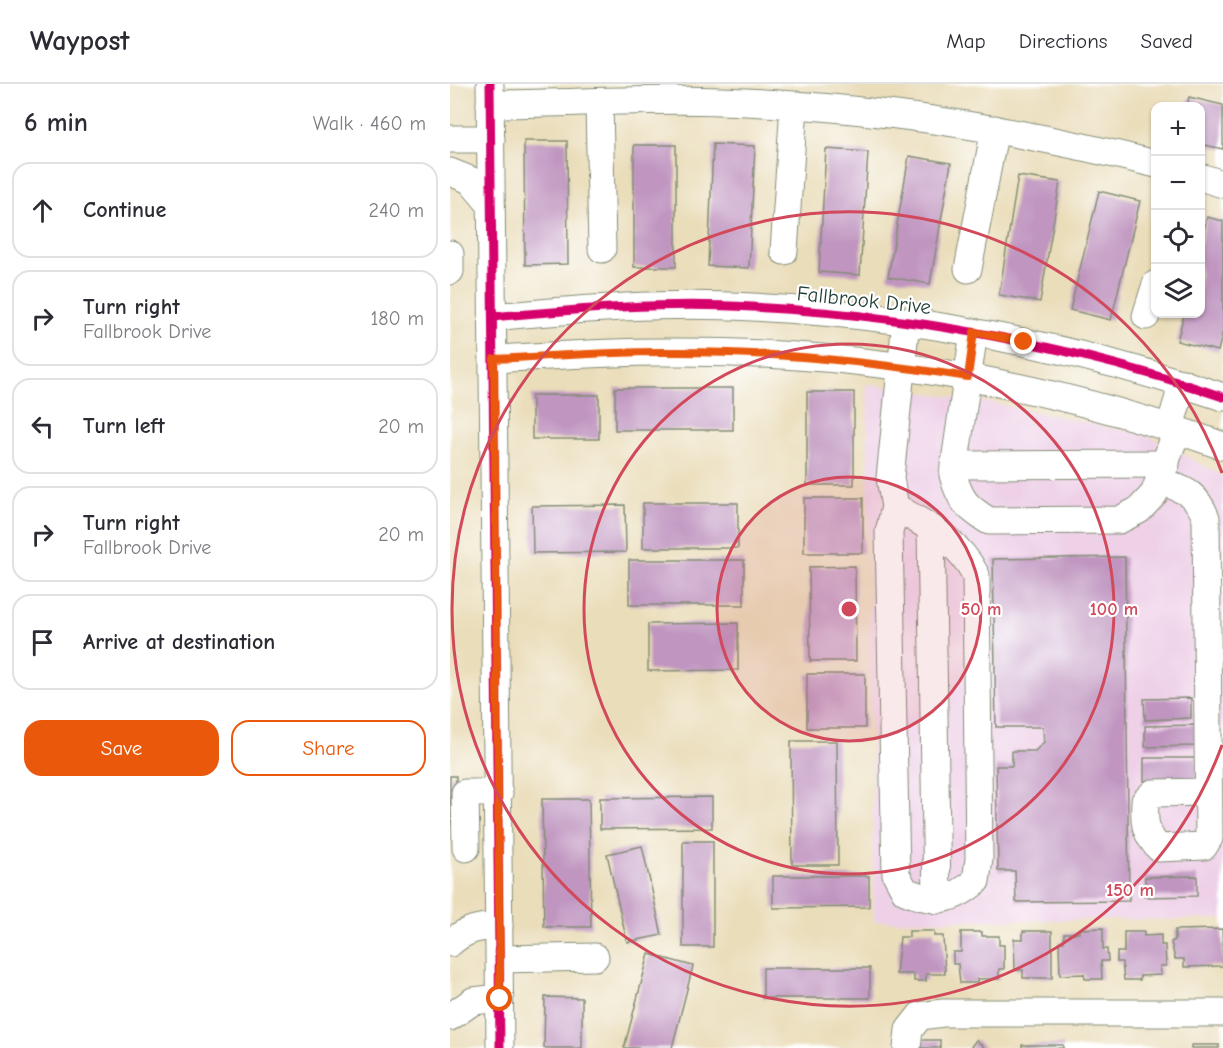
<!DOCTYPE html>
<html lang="en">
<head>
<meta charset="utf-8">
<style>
  body { margin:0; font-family:"Comic Neue",sans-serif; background:#f2f2f3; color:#2b2b33 }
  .controls { position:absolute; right:18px; top:18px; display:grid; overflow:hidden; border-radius:12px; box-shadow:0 2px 4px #0004 }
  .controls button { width:54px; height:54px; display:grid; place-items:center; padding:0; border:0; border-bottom:2px solid #e1e1e2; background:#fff; color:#2b2b33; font:30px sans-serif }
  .stop { position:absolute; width:18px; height:18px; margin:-14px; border:4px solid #ea580c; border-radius:50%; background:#fff }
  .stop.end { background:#ea580c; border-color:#fff; box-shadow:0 2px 6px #0008 }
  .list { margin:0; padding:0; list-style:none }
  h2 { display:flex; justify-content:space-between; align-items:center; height:78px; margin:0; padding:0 24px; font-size:26px }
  h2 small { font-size:20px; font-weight:400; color:#7c7c81 }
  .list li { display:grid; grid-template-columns:39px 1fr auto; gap:18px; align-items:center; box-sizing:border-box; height:96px; margin:0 12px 12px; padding:0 12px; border:2px solid #e1e1e2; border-radius:18px }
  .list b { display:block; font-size:22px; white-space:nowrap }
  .list p { margin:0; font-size:20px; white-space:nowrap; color:#7c7c81 }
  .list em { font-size:20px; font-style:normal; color:#7c7c81 }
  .actions { display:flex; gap:12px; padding:18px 24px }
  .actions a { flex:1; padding:14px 0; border:2px solid #ea580c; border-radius:18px; text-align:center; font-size:21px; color:#ea580c }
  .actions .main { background:#ea580c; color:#fff }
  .icon { flex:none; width:33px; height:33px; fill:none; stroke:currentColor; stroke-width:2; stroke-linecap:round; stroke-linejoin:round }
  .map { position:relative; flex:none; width:773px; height:964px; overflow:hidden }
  header { display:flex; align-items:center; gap:36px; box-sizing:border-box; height:84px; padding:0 30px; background:#fff; border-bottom:2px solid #e1e1e2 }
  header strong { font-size:28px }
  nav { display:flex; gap:33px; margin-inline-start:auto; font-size:21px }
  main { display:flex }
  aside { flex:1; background:#fff }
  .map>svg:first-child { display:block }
  .built { fill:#eed0e7 }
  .building { fill:#c095c0 }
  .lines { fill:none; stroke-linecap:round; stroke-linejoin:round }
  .minor-casing { stroke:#848d77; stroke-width:29 }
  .minor { stroke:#fff; stroke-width:27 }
  .cycleway-casing { stroke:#fff; stroke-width:13 }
  .cycleway { stroke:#d6006c; stroke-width:9 }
  .route { stroke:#ea580c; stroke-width:8 }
  .ring { fill:none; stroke:#d1495b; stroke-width:3 }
  .labels { text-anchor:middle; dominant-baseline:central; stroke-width:4.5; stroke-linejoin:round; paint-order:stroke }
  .street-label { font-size:21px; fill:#1f3d34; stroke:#fff }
  .centre { fill:#d1495b; stroke:#fff; stroke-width:3 }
  .ring-label { font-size:18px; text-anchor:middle; font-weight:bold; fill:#d1495b; stroke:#fff; stroke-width:4.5; stroke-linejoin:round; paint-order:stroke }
</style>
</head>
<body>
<header>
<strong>Waypost</strong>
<nav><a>Map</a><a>Directions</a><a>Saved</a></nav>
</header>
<main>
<aside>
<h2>6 min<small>Walk · 460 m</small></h2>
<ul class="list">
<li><svg class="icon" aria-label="ahead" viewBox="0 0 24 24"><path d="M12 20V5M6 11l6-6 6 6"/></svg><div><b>Continue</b></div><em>240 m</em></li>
<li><svg class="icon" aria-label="right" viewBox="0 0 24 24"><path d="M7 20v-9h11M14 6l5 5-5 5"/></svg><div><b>Turn right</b><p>Fallbrook Drive</p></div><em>180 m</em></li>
<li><svg class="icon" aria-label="left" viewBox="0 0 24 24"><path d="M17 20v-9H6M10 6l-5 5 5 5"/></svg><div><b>Turn left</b></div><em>20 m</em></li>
<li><svg class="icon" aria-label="right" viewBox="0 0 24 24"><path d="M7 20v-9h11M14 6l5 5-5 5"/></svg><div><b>Turn right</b><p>Fallbrook Drive</p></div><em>20 m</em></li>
<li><svg class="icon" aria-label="arrive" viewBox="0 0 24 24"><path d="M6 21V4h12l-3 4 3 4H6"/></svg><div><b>Arrive at destination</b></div></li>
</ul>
<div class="actions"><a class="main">Save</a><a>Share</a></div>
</aside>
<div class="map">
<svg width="773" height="964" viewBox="0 0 773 964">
  <rect width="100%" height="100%" fill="#fff"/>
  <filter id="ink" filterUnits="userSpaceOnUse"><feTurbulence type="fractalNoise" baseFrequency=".0167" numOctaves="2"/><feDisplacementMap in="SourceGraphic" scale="12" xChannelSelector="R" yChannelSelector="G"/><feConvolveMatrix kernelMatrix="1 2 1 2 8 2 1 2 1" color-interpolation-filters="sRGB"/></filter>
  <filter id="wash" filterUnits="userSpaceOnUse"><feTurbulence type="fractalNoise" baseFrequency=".008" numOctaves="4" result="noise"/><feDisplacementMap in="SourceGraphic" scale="24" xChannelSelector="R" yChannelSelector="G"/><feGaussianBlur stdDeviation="1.35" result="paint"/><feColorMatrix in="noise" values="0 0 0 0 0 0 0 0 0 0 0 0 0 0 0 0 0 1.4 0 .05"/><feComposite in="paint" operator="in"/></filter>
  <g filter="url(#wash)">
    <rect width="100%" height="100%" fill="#eaddba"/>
    <path class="built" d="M417,300L547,320L697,351L773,392V835L424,837Z"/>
    <g id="blocks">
      <g class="building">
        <path d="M739,13L773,21V65L750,60V22H737Z"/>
        <path d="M74,57H117L118,180L75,181Z"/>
        <path d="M263,60L305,62L299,184L258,182Z"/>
        <rect x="184" y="61" width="42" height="122"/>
        <path d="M376,65L418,68L410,191L369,188Z"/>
        <path d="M459,72L501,79L480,200L438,193Z"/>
        <path d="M568,92L610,98L590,218L549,211Z"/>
        <path d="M649,107L690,117L661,236L620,226Z"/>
        <path d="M757,133L773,137V247L768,267L727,257L734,230H750V162Z"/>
        <rect x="165" y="304" width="118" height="42"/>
        <rect x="357" y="308" width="47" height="93"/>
        <rect x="82" y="311" width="67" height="44"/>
        <rect x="354" y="414" width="59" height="55"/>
        <rect x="193" y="419" width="95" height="45"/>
        <path d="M175,421L176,468L83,469L82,422Z"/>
        <path d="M675,473L679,817L566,818L565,787H548L546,682H562V667H585L594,658L593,643H546L543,475Z"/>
        <rect x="179" y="476" width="115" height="45"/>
        <path d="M405,482L406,577H360L359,483Z"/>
        <path d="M288,539V586L198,587V540Z"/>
        <rect x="357" y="590" width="58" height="54"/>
        <path d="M741,614V634L695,636L694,615Z"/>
        <path d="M745,641V662L695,663V642Z"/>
        <path d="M341,657H387L388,781H342Z"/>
        <rect x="694" y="674" width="53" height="23"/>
        <rect x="0" y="692" width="6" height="48"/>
        <path d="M262,713V744L150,745V714Z"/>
        <path d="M92,715H139L141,843H94Z"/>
        <rect x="233" y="757" width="30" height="106"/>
        <path d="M192,762L212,851L177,858L157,770Z"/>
        <path d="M323,792H419V823L323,824Z"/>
        <path d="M747,792V812L695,813V793Z"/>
        <path d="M653,844V865H657L658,877H651L652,895H635L634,890L610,891L609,858H614V849H629V845Z"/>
        <path d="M772,845L773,882L734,883V875H725L721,858L725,856V846Z"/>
        <path d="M459,847H484V852H493L495,890H476V897H464V890H446L450,853H459Z"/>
        <path d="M573,847H602V894H573V886H565L564,855H573Z"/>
        <path d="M511,848H532V852H549V861H554V885H549V895H527V899H510L508,880H503V868H511Z"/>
        <path d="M674,848H694V852L711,851V861H715L716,882H710L711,891L690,892V896H674L672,878H667V868H674Z"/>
        <path d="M199,870L243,882L222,964H174Z"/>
        <rect x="313" y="884" width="107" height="30"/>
        <path d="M95,913L132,914V964H94Z"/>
        <rect x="470" y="956" width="20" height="8"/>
        <path d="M526,956L535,964H520Z"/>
        <rect x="572" y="961" width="41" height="3"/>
        <rect x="741" y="961" width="28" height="3"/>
      </g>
    </g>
  </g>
  <g filter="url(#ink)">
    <use href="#blocks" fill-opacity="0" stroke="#848d77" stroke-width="1.5"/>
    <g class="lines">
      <defs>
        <g id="minor">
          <path d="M40,0L50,964"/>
          <path d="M149,19L152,165"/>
          <path d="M40,20C117,20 194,14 271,17C418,22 563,44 706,80"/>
          <path d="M0,55H41"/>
          <path d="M0,88L20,96L41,121"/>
          <path d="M750,93L773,100"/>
          <path d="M334,167L344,22"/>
          <path d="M0,170V187"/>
          <path d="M518,185L545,45"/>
          <path d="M696,232L706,200"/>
          <path d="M43,233C129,225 215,218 302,223C462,231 621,261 773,313"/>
          <path d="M524,248L503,391C510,416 516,423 539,437L669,436L689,426L704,410L727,346"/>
          <path d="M44,275C100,272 156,268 212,268C403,266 593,297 773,362"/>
          <path d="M720,343L733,299"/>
          <path d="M504,381L716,380"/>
          <path d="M710,397C734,406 746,408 756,434L759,754L754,762L709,764C694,749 694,736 695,717L703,709L758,708"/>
          <path d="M445,423C479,443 507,455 526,491L529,775L526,797C502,818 484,819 455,807L446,790L439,448L445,423L440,394L456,237"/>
          <path d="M481,444L487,816"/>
          <path d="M16,764L15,709H49"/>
          <path d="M0,859C16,845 29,843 49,842"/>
          <path d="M50,875L145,873"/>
          <path d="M0,933L23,917L50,914"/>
          <path d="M457,964L459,946L470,932L493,929H773"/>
        </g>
      </defs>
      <use href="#minor" class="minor-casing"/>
      <use href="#minor" class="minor"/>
      <defs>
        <g id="cycleway">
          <path d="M40,0L50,964"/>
          <path d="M43,233C129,225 215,218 302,223C462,231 621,261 773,313"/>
        </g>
      </defs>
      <use href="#cycleway" class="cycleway-casing"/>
      <use href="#cycleway" class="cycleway"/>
    </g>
  </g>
  <g class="lines" filter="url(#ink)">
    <path class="route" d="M50,915L44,275C100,272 157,268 213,268C315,267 416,277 518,293L524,248L574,258"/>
  </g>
  <circle cx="399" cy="525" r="132" fill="#d1495b" fill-opacity=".12"/>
  <g class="ring">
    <circle cx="399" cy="525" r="132"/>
    <circle cx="399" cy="525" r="265"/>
    <path d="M772 661A397 397 0 1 1 772 389"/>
  </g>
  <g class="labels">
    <g class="street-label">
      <text transform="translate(414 216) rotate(6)">Fallbrook Drive</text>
    </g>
  </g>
  <circle cx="399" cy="525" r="9" class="centre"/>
  <g class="ring-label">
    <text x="531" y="531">50 m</text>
    <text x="664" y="531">100 m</text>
    <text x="680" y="812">150 m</text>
  </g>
</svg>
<div class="controls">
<button>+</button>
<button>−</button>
<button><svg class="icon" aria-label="locate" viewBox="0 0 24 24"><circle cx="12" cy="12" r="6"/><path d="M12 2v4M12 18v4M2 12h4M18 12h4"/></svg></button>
<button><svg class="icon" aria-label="layers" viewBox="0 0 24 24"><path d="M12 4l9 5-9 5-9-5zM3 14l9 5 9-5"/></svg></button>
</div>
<div class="stop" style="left:50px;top:915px"></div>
<div class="stop end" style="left:574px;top:258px"></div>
</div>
</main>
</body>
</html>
